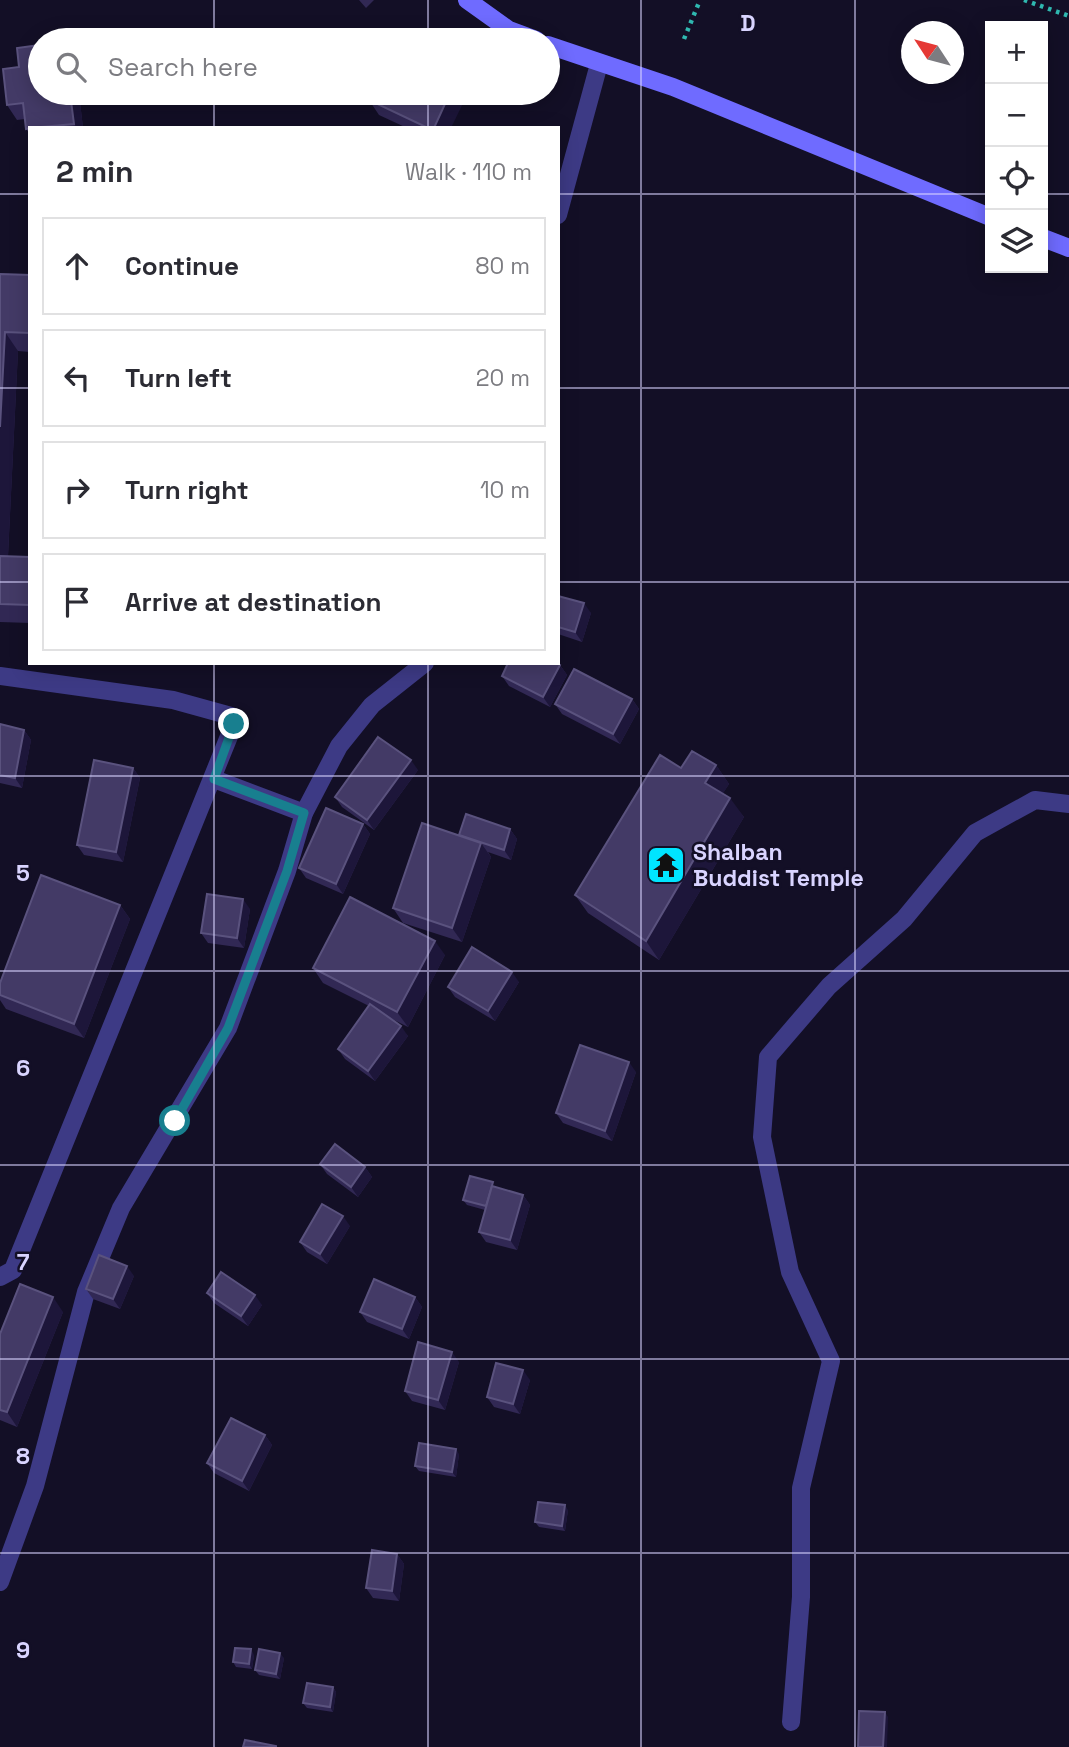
<!DOCTYPE html>
<html lang="en">
<head>
<meta charset="utf-8">
<style>
  body { margin:0; font-family:"Space Grotesk",sans-serif; background:#f2f2f3; color:#2b2b33 }
  .controls { position:absolute; right:21px; top:21px; display:grid; overflow:hidden; border-radius:0px; box-shadow:0 4px 18px #0003 }
  .controls button { width:63px; height:63px; display:grid; place-items:center; padding:0; border:0; border-bottom:2px solid #e1e1e2; background:#fff; color:#2b2b33; font:35px sans-serif }
  .compass { position:absolute; left:901px; top:21px; width:63px; height:63px; border-radius:50%; background:#fff; box-shadow:0 4px 18px #0003; rotate:306deg }
  .stop { position:absolute; width:21px; height:21px; margin:-16px; border:5px solid #187f8f; border-radius:50%; background:#fff }
  .stop.end { background:#187f8f; border-color:#fff; box-shadow:0 2px 7px #0008 }
  .list { margin:0; padding:0; list-style:none }
  h2 { display:flex; justify-content:space-between; align-items:center; height:91px; margin:0; padding:0 28px; font-size:30px }
  h2 small { font-size:23px; font-weight:400; color:#7c7c81 }
  .list li { display:grid; grid-template-columns:46px 1fr auto; gap:21px; align-items:center; box-sizing:border-box; height:98px; margin:0 14px 14px; padding:0 14px; border:2px solid #e1e1e2; border-radius:0px }
  .list b { display:block; font-size:26px; white-space:nowrap }
  .list em { font-size:23px; font-style:normal; color:#7c7c81 }
  .icon { flex:none; width:38px; height:38px; fill:none; stroke:currentColor; stroke-width:2; stroke-linecap:round; stroke-linejoin:round }
  .map { position:relative; flex:none; width:1069px; height:1747px; overflow:hidden }
  .search { position:absolute; background:#fff; box-shadow:0 4px 18px #0003; left:28px; top:28px; width:532px; height:77px; display:flex; align-items:center; gap:18px; box-sizing:border-box; padding:0 24px; border-radius:38px; color:#7c7c81; font-size:26px }
  .panel { position:absolute; background:#fff; box-shadow:0 4px 18px #0003; left:28px; top:126px; width:532px; height:539px; border-radius:0px }
  .map>svg:first-child { display:block }
  .lines { fill:none; stroke-linecap:round; stroke-linejoin:round }
  .path { stroke:#2fb8b0; stroke-width:4.5; stroke-dasharray:3.5 5; stroke-linecap:butt }
  .street { stroke:#3d3a85; stroke-width:18 }
  .secondary { stroke:#6f6bff; stroke-width:18 }
  .wall { fill:#312854 }
  .shaded-wall { fill:#1d163a }
  .building { fill:#433a66; stroke:#5a527e; stroke-width:2 }
  .route { stroke:#187f8f; stroke-width:9 }
  .grid { fill:none; stroke:#d9d4ff; stroke-width:2; stroke-opacity:0.55 }
  .labels { text-anchor:middle; dominant-baseline:central; stroke-width:5; stroke-linejoin:round; paint-order:stroke }
  .poi-label { font-size:23px; font-weight:bold; fill:#d9d4ff; stroke:#130f26; text-anchor:start }
  .grid-label { font-size:23px; text-anchor:middle; font-weight:bold; fill:#d9d4ff; stroke:#130f26; stroke-width:5; stroke-linejoin:round; paint-order:stroke }
</style>
</head>
<body>
<div class="map">
<svg width="1069" height="1747" viewBox="0 0 1069 1747">
  <rect width="100%" height="100%" fill="#130f26"/>
  <g class="lines">
    <g class="path">
      <path d="M1024,0L1069,16"/>
      <path d="M684,39L700,0"/>
    </g>
    <g class="street">
      <path d="M558,215L599,64"/>
      <path d="M0,676L173,700L231,716L234,724L13,1270L0,1277"/>
      <path d="M214,779L304,813"/>
      <path d="M0,1582L35,1486L86,1292L121,1208L228,1028L287,871L304,813L339,746L372,705L425,663"/>
      <path d="M791,1722L801,1597V1488L831,1361L790,1272L762,1137L768,1057L829,986L904,919L975,833L1035,800L1069,804"/>
    </g>
    <g class="secondary">
      <path d="M467,0L509,30L536,40"/>
      <path d="M548,45L673,87L990,217"/>
      <path d="M1043,238L1069,248"/>
    </g>
  </g>
  <g class="wall">
    <path d="M359,0H374L366,8Z"/>
    <path d="M40,93H79L83,128H30V134L26,129L25,119L17,120L7,105Z"/>
    <path d="M369,100L451,128H407L379,115Z"/>
    <path d="M0,274L30,275V352L18,351L8,556L30,557V623L0,622Z"/>
    <path d="M558,596L591,613L582,642L558,634Z"/>
    <path d="M560,665L567,675L550,707L509,686L502,676Z"/>
    <path d="M632,699L639,709L620,744L562,714L555,704Z"/>
    <path d="M0,724L24,730L31,740L22,788L0,783Z"/>
    <path d="M716,765L729,784L723,793L744,817L659,960L588,913L575,895L681,768Z"/>
    <path d="M133,768L140,778L123,862L84,855L77,845Z"/>
    <path d="M418,770L374,830L342,807L335,797Z"/>
    <path d="M363,824L370,834L343,894L306,878L299,868Z"/>
    <path d="M510,829L517,839L511,860L488,852L491,857L462,942L403,923L393,908L459,835Z"/>
    <path d="M120,905L130,919L84,1038L6,1009L0,1000V983Z"/>
    <path d="M250,909L244,948L208,943L201,933Z"/>
    <path d="M445,955L408,1027L386,1016L408,1036L375,1081L345,1059L338,1049L369,1006L323,983L313,968Z"/>
    <path d="M519,982L495,1021L455,997L448,987Z"/>
    <path d="M636,1072L612,1141L563,1123L556,1113Z"/>
    <path d="M320,1164L365,1167L372,1177L358,1197L327,1174Z"/>
    <path d="M496,1187L523,1195L530,1205L517,1250L486,1242L479,1232L485,1210L467,1205L463,1200Z"/>
    <path d="M350,1226L327,1264L307,1252L300,1242Z"/>
    <path d="M134,1276L120,1309L93,1299L86,1289Z"/>
    <path d="M207,1293L262,1305L248,1326L214,1303Z"/>
    <path d="M415,1297L422,1307L409,1339L367,1322L360,1312Z"/>
    <path d="M63,1312L17,1427L0,1420V1334Z"/>
    <path d="M459,1362L445,1410L412,1401L405,1391Z"/>
    <path d="M530,1380L520,1414L494,1407L487,1397Z"/>
    <path d="M265,1435L272,1445L249,1491L214,1473L207,1463Z"/>
    <path d="M459,1454L456,1477L419,1471L415,1466Z"/>
    <path d="M568,1510L565,1531L539,1527L535,1522Z"/>
    <path d="M397,1554L404,1564L399,1601L373,1598L366,1588Z"/>
    <path d="M254,1655L252,1669L236,1667L233,1662Z"/>
    <path d="M284,1658L280,1679L259,1675L255,1670Z"/>
    <path d="M333,1687L336,1692L333,1712L307,1708L303,1703Z"/>
  </g>
  <g class="shaded-wall">
    <path d="M70,93H79L83,128H77L74,124Z"/>
    <path d="M450,93H468L451,128H434Z"/>
    <path d="M5,332L18,351L7,575L0,565V427Z"/>
    <path d="M584,603L591,613L582,642L575,632Z"/>
    <path d="M560,665L567,675L550,707L543,697Z"/>
    <path d="M632,699L639,709L620,744L613,734Z"/>
    <path d="M24,730L31,740L22,788L15,778Z"/>
    <path d="M411,760L418,770L374,830L367,820Z"/>
    <path d="M716,765L729,784L718,801L705,783Z"/>
    <path d="M133,768L140,778L123,862L116,852Z"/>
    <path d="M730,798L744,817L659,960L646,941Z"/>
    <path d="M363,824L370,834L343,894L336,884Z"/>
    <path d="M510,829L517,839L511,860L504,850Z"/>
    <path d="M481,843L491,857L462,942L452,928Z"/>
    <path d="M243,899L250,909L244,948L237,938Z"/>
    <path d="M120,905L130,919L84,1038L74,1024Z"/>
    <path d="M435,941L445,955L408,1027L397,1012Z"/>
    <path d="M512,972L519,982L495,1021L488,1011Z"/>
    <path d="M401,1026L408,1036L375,1081L368,1071Z"/>
    <path d="M629,1062L636,1072L612,1141L605,1131Z"/>
    <path d="M365,1167L372,1177L358,1197L351,1187Z"/>
    <path d="M523,1195L530,1205L517,1250L510,1240Z"/>
    <path d="M343,1216L350,1226L327,1264L320,1254Z"/>
    <path d="M127,1266L134,1276L120,1309L113,1299Z"/>
    <path d="M255,1295L262,1305L248,1326L241,1316Z"/>
    <path d="M53,1297L63,1312L17,1427L7,1412Z"/>
    <path d="M415,1297L422,1307L409,1339L402,1329Z"/>
    <path d="M452,1352L459,1362L445,1410L438,1400Z"/>
    <path d="M523,1370L530,1380L520,1414L513,1404Z"/>
    <path d="M265,1435L272,1445L249,1491L242,1481Z"/>
    <path d="M456,1449L459,1454L456,1477L452,1472Z"/>
    <path d="M565,1505L568,1510L565,1531L562,1526Z"/>
    <path d="M397,1554L404,1564L399,1601L392,1591Z"/>
    <path d="M251,1649L254,1655L252,1669L249,1664Z"/>
    <path d="M280,1653L284,1658L280,1679L276,1674Z"/>
    <path d="M333,1687L336,1692L333,1712L330,1707Z"/>
    <path d="M885,1712L888,1717L887,1747H883Z"/>
  </g>
  <g class="building">
    <path d="M40,45V93H70L74,124L30,128L26,129L23,103L7,105L3,69L19,67L17,48Z"/>
    <path d="M372,93H450L434,128H428L369,100Z"/>
    <path d="M0,274L30,275V333L5,332L0,427Z"/>
    <path d="M0,556L30,557V605L0,604Z"/>
    <path d="M558,596L584,603L575,632L558,627Z"/>
    <path d="M508,663H557L560,665L543,697L502,676Z"/>
    <path d="M574,669L632,699L613,734L555,704Z"/>
    <path d="M0,724L24,730L15,778L0,775Z"/>
    <path d="M378,737L411,760L367,820L335,797Z"/>
    <path d="M692,751L716,765L705,783L730,798L646,941L575,895L660,755L681,768Z"/>
    <path d="M94,760L133,768L116,852L77,845Z"/>
    <path d="M326,808L363,824L336,884L299,868Z"/>
    <path d="M466,814L510,829L504,850L459,835Z"/>
    <path d="M422,823L481,843L452,928L393,908Z"/>
    <path d="M41,875L120,905L74,1024L0,995V983Z"/>
    <path d="M207,894L243,899L237,938L201,933Z"/>
    <path d="M350,897L435,941L397,1012L313,968Z"/>
    <path d="M472,947L512,972L488,1011L448,987Z"/>
    <path d="M370,1004L401,1026L368,1071L338,1049Z"/>
    <path d="M580,1045L629,1062L605,1131L556,1113Z"/>
    <path d="M335,1144L365,1167L351,1187L320,1164Z"/>
    <path d="M470,1176L493,1182L486,1206L463,1200Z"/>
    <path d="M492,1186L523,1195L510,1240L479,1232Z"/>
    <path d="M322,1204L343,1216L320,1254L300,1242Z"/>
    <path d="M99,1255L127,1266L113,1299L86,1289Z"/>
    <path d="M221,1272L255,1295L241,1316L207,1293Z"/>
    <path d="M374,1279L415,1297L402,1329L360,1312Z"/>
    <path d="M20,1284L53,1297L7,1412L0,1410V1334Z"/>
    <path d="M418,1342L452,1352L438,1400L405,1391Z"/>
    <path d="M496,1363L523,1370L513,1404L487,1397Z"/>
    <path d="M231,1418L265,1435L242,1481L207,1463Z"/>
    <path d="M419,1443L456,1449L452,1472L415,1466Z"/>
    <path d="M538,1502L565,1505L562,1526L535,1522Z"/>
    <path d="M372,1550L397,1554L392,1591L366,1588Z"/>
    <path d="M235,1648L251,1649L249,1664L233,1662Z"/>
    <path d="M259,1649L280,1653L276,1674L255,1670Z"/>
    <path d="M307,1683L333,1687L330,1707L303,1703Z"/>
    <path d="M859,1711L885,1712L883,1747H858Z"/>
    <path d="M245,1740L276,1746V1747H243Z"/>
  </g>
  <g class="lines">
    <path class="route" d="M175,1121L228,1028L287,871L304,813L214,779L234,724"/>
  </g>
  <path class="grid" d="M214,0V40M428,0V40M641,0V1747M855,0V1747M214,93V128M428,93V128M0,194H30M558,194H990M1043,194H1069M0,388H30M558,388H1069M0,582H30M558,582H1069M214,663V1747M428,663V1747M0,776H1069M0,971H1069M0,1165H1069M0,1359H1069M0,1553H1069"/>
  <defs>
    <symbol id="temple-square" viewBox="-11 -11 22 22"><rect x="-9" y="-9" width="18" height="18" rx="4" fill="#00e5ff" stroke="#130f26"/><path d="M0-6L5-2H3V0L6.5 2.5H4V6H1.5V3h-3V6H-4V2.5H-6.5L-3 0V-2H-5Z" fill="#111"/></symbol>
  </defs>
  <g fill-rule="evenodd">
    <use href="#temple-square" x="644" y="843" width="44" height="44"/>
  </g>
  <g class="labels">
    <g class="poi-label">
      <text x="693" y="852">Shalban<tspan x="693" dy="26">Buddist Temple</tspan></text>
    </g>
  </g>
  <g class="grid-label">
    <text x="748" y="31">D</text>
    <text x="23" y="881">5</text>
    <text x="23" y="1076">6</text>
    <text x="23" y="1270">7</text>
    <text x="23" y="1464">8</text>
    <text x="23" y="1658">9</text>
  </g>
</svg>
<div class="controls">
<button>+</button>
<button>−</button>
<button><svg class="icon" aria-label="locate" viewBox="0 0 24 24"><circle cx="12" cy="12" r="6"/><path d="M12 2v4M12 18v4M2 12h4M18 12h4"/></svg></button>
<button><svg class="icon" aria-label="layers" viewBox="0 0 24 24"><path d="M12 4l9 5-9 5-9-5zM3 14l9 5 9-5"/></svg></button>
</div>
<svg class="compass" viewBox="-18 -18 36 36"><path d="M0-13l5 13h-10z" fill="#e53935"/><path d="M0 13l5-13h-10z" fill="#7c7c81"/></svg>
<div class="stop" style="left:175px;top:1121px"></div>
<div class="stop end" style="left:234px;top:724px"></div>
<div class="search"><svg class="icon" aria-label="search" viewBox="0 0 24 24"><circle cx="10" cy="10" r="6"/><path d="M15 15l6 6"/></svg>Search here</div>
<section class="panel">
<h2>2 min<small>Walk · 110 m</small></h2>
<ul class="list">
<li><svg class="icon" aria-label="ahead" viewBox="0 0 24 24"><path d="M12 20V5M6 11l6-6 6 6"/></svg><div><b>Continue</b></div><em>80 m</em></li>
<li><svg class="icon" aria-label="left" viewBox="0 0 24 24"><path d="M17 20v-9H6M10 6l-5 5 5 5"/></svg><div><b>Turn left</b></div><em>20 m</em></li>
<li><svg class="icon" aria-label="right" viewBox="0 0 24 24"><path d="M7 20v-9h11M14 6l5 5-5 5"/></svg><div><b>Turn right</b></div><em>10 m</em></li>
<li><svg class="icon" aria-label="arrive" viewBox="0 0 24 24"><path d="M6 21V4h12l-3 4 3 4H6"/></svg><div><b>Arrive at destination</b></div></li>
</ul>
</section>
</div>
</body>
</html>
